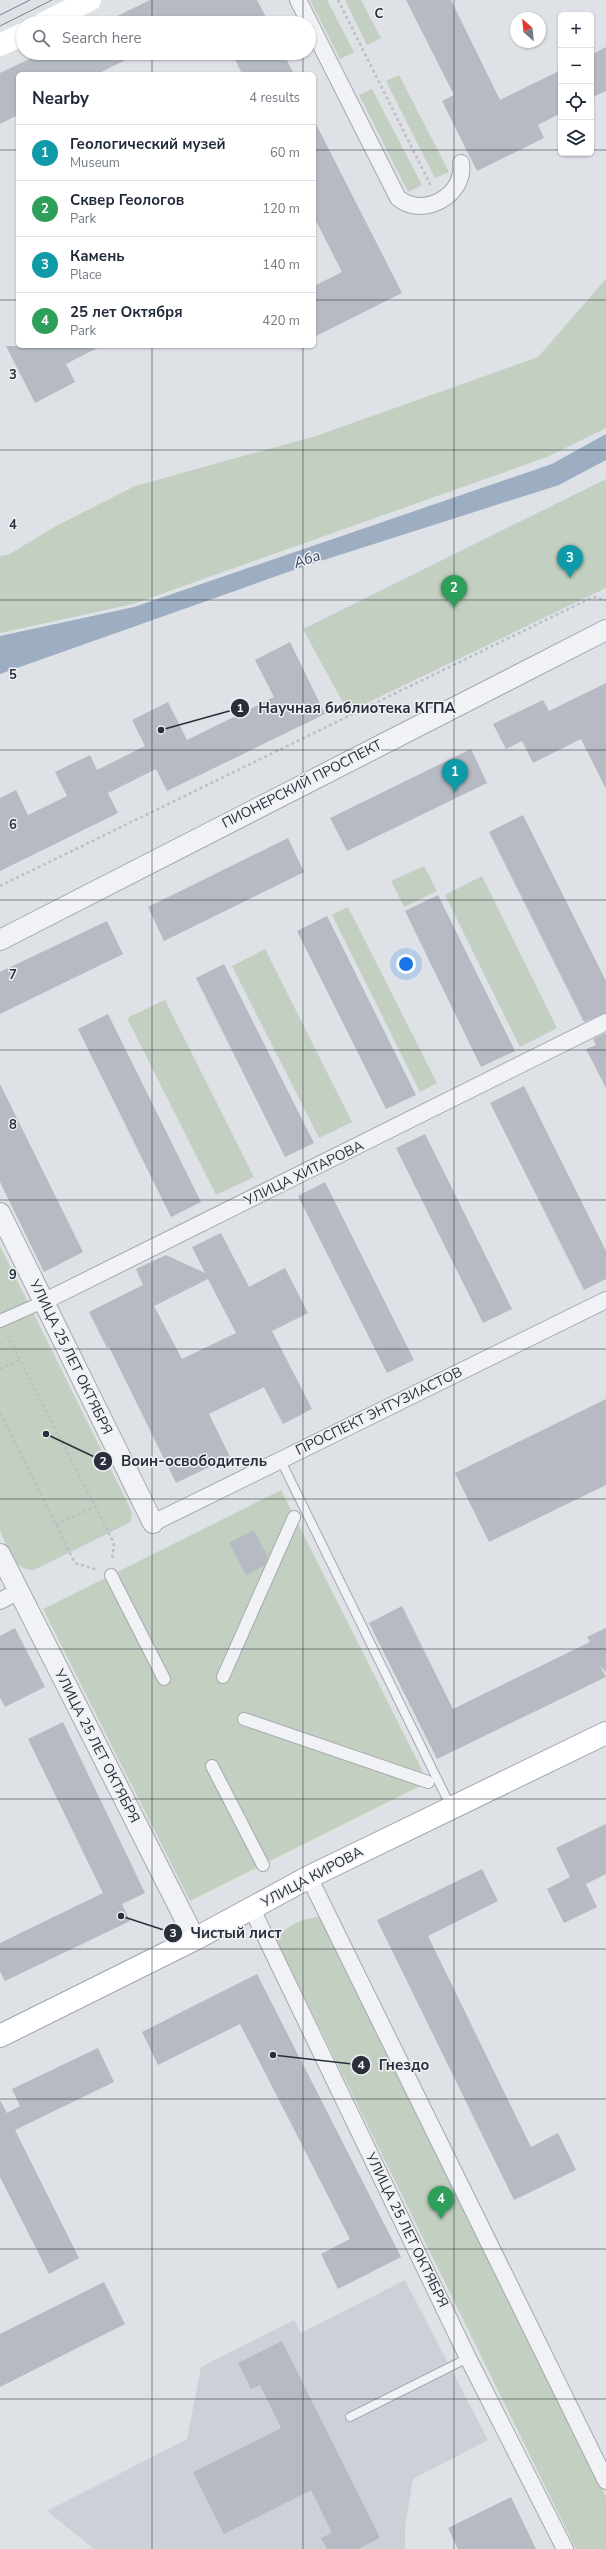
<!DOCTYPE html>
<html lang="en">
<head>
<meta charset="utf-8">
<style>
  body { margin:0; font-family:"Nunito Sans",sans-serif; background:#f6f6f7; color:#1f2937 }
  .controls { position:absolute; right:12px; top:12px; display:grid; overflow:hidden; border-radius:6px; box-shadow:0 1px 3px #0004 }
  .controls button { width:36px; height:36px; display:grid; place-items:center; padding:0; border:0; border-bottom:1px solid #e0e1e3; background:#fff; color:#1f2937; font:20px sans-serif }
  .compass { position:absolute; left:510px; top:12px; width:36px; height:36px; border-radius:50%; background:#fff; box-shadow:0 1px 3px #0004; rotate:333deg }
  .you { position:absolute; left:406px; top:964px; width:14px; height:14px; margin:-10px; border:3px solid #fff; border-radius:50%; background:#1a73e8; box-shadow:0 0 0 6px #1a73e833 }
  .badge { display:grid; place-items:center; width:26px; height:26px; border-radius:50%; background:#be505a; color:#fff; font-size:13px; font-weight:700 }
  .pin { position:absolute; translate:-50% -33px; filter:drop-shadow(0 1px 2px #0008) }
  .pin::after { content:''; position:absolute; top:21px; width:14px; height:12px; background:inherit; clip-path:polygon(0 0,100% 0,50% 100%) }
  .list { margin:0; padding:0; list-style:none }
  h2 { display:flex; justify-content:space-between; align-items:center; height:52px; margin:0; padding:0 16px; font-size:17px }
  h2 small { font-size:13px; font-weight:400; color:#747a83 }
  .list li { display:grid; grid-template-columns:26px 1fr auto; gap:12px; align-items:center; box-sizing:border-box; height:56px; padding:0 16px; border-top:1px solid #e0e1e3 }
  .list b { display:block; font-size:15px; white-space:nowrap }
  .list p { margin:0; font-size:13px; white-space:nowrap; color:#747a83 }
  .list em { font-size:13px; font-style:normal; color:#747a83 }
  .icon { flex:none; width:22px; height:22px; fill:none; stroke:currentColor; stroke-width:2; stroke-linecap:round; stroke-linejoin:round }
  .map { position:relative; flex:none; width:606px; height:2549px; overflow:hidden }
  .search { position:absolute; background:#fff; box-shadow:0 1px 3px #0004; left:16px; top:16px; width:300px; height:44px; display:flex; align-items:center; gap:10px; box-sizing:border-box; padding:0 14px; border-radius:22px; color:#747a83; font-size:15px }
  .panel { position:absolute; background:#fff; box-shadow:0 1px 3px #0004; left:16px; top:72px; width:300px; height:276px; border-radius:6px }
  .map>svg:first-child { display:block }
  .built { fill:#cdd0d7 }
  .green { fill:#c3cfc1 }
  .water { fill:#9dadc2 }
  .building { fill:#b6bac2; fill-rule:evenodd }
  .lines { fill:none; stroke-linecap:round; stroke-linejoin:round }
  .service-casing { stroke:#a4a8af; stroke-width:10 }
  .pedestrian-casing { stroke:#a4a8af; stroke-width:14 }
  .minor-casing { stroke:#a4a8af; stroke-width:18 }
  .tertiary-casing { stroke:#a4a8af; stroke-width:22 }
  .primary-casing { stroke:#9fa5b0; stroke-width:24 }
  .path { stroke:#bdbfc5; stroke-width:2.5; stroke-dasharray:3 3; stroke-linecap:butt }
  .service { stroke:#f1f2f5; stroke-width:8 }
  .pedestrian { stroke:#f1f2f5; stroke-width:12 }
  .minor { stroke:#f1f2f5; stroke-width:16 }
  .tertiary { stroke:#f1f2f5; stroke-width:20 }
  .secondary { stroke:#fff; stroke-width:22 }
  .primary { stroke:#fff; stroke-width:22 }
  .tram { stroke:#7a808e; stroke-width:1 }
  .grid { fill:none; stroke:#292f3b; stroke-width:1; stroke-opacity:0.55 }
  .labels { text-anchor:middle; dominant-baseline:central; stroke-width:3; stroke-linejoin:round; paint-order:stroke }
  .street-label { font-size:14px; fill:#292f3b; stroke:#eef0f4 }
  .water-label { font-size:15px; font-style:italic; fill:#384b6a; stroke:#eef0f4 }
  .grid-label { font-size:13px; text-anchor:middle; font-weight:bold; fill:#292f3b; stroke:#eef0f4; stroke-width:3; stroke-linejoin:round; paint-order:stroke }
  .leader { fill:none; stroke:#292f3b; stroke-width:1.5 }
  .callout-dot { fill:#292f3b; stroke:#eef0f4; stroke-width:1.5 }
  .mark-label { font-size:12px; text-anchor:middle; font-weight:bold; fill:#fff }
  .callout-label { font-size:15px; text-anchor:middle; font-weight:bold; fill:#292f3b; stroke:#eef0f4; stroke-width:3; stroke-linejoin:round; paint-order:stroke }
</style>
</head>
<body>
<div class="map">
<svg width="606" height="2549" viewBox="0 0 606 2549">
  <rect width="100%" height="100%" fill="#dee1e6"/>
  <path class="built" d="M405,2280L488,2440L413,2479L405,2528V2549H94L47,2511L187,2439L201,2367L294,2320L301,2333Z"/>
  <g class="green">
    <path d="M310,0H327L354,52L340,59Z"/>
    <path d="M345,0H361L381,38L367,45Z"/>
    <path d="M399,75L449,172L435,178L386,81Z"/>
    <path d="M372,89L422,185L408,192L359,95Z"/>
    <path d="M606,279V428L547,457L133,604L0,633V556L8,555L56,526L135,486L316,436L538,357Z"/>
    <path d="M606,479V588L348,712L303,629Z"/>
    <path d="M424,866L437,891L404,907L391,881Z"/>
    <path d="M482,876L557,1028L520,1047L445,895Z"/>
    <path d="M348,907L437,1083L420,1092L332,915Z"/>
    <path d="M265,949L352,1122L319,1138L232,966Z"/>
    <path d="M165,1000L254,1177L216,1195L127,1018Z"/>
    <path d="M0,1246L132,1512L131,1521L125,1525L34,1570C13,1571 8,1548 0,1531Z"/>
    <path d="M281,1490L428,1782L190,1901L43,1609Z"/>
    <path d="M321,1917L606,2497V2549H576L277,1941C284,1925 303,1918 321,1917Z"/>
  </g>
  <path class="water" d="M606,434V460L559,485L308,565L0,674V636L134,607L552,464Z"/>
  <g class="building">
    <path d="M150,0H257L269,23H217L214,16L201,23H103Z"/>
    <path d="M406,0H451L500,100L561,70V113L538,125L544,138L477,171L442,101L454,95Z"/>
    <path d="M606,47V91L591,98V55Z"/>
    <path d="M42,53H140L97,74H18V115L0,124V73Z"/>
    <path d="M232,53H283L294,74H242Z"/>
    <path d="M314,120L402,293L314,337V286L342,272L314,217Z"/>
    <path d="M6,346H101L66,364L75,382L35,403Z"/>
    <path d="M290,642L325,714L167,791L156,769L108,793L118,813L0,871V798L16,790L28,815L67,796L55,772L90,755L97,770L145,746L132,720L168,702L187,740L274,697L255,660Z"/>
    <path d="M606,683V789L581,739L533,763L522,741L506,749L493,724L543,700L549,711Z"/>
    <path d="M471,749L487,783L347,851L330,818Z"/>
    <path d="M523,815L606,981V1013L584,1022L489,832Z"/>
    <path d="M288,838L304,872L164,941L148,907Z"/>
    <path d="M438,895L515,1051L481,1067L405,911Z"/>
    <path d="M327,916L416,1095L386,1109L297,931Z"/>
    <path d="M107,921L123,954L0,1014V972Z"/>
    <path d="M224,964L314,1143L285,1157L196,978Z"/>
    <path d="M108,1014L201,1202L171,1217L78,1029Z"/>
    <path d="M606,1033V1088L586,1049L596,1045L593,1039Z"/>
    <path d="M0,1084L83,1252L44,1272L0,1182Z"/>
    <path d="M524,1086L606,1251V1279L584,1290L490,1103Z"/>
    <path d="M425,1134L512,1309L483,1323L396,1148Z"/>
    <path d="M325,1182L414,1360L387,1373L298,1196Z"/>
    <path d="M221,1233L249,1287L285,1268L308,1313L272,1331L312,1409L283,1424L264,1387L209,1414L230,1457L176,1483L109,1347L107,1348L89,1312L143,1285L136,1269L166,1255L205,1273L192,1247ZM208,1279L236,1333L182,1359L154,1306Z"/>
    <path d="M606,1399V1485L489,1542L455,1473Z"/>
    <path d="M254,1530L268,1557L264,1566L246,1575L229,1543Z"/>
    <path d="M402,1606L453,1709L590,1642L587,1637L606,1628V1672L600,1666L606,1677L437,1759L369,1623Z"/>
    <path d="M15,1628L45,1687L5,1707L0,1698V1636Z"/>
    <path d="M63,1722L145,1893L122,1904L130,1921L5,1981L0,1971V1943L103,1893L28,1739Z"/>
    <path d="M606,1824V1874L586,1884L597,1907L564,1923L547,1889L570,1877L556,1848Z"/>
    <path d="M482,1869L498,1901L428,1936L531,2147L558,2133L576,2170L514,2200L377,1920Z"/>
    <path d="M257,1974L401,2257L338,2289L321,2254L350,2239L240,2024L158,2065L142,2032Z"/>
    <path d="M98,2048L114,2082L15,2130L79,2258L49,2274L0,2177V2100L7,2113L20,2106L12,2089Z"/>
    <path d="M104,2282L125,2324L0,2387V2334Z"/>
    <path d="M282,2341L380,2538L358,2549H327L321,2538L332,2533L311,2490L224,2534L193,2472L281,2428L260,2385L251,2389L238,2363Z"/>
    <path d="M511,2497L536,2549H458L448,2528Z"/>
  </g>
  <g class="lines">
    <defs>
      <g id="service">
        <path d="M280,1459L451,1807"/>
        <path d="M350,2417L468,2358"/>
      </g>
      <g id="pedestrian">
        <path d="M0,1321L43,1302"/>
        <path d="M111,1575L164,1679"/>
        <path d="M223,1677L294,1517"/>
        <path d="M244,1719L428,1782"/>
        <path d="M212,1766L263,1865"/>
      </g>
      <g id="minor">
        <path d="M298,0L398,198C423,219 466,195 461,163"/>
        <path d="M43,1302L606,1022"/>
        <path d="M153,1523L606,1300"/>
        <path d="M0,1601L19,1591"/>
        <path d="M309,1877L606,2481"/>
        <path d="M252,1909L468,2358L565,2549"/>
      </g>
      <g id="tertiary">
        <path d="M0,940L606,630"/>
        <path d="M0,1213L153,1523"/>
        <path d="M0,1554L195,1939"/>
      </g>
      <path id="primary" d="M0,2036L195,1939L309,1877L606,1733"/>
    </defs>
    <use href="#service" class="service-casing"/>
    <use href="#pedestrian" class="pedestrian-casing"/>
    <use href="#minor" class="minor-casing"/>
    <use href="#tertiary" class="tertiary-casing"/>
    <use href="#primary" class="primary-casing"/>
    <g class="path">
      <path d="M338,0L431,186"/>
      <path d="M0,886L593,597L606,600"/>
      <path d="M7,1335L114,1543L112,1560"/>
      <path d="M0,1369L20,1360"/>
      <path d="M0,1413L75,1563L98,1570"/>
      <path d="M56,1525L95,1507"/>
    </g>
    <use href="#service" class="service"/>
    <use href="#pedestrian" class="pedestrian"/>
    <use href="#minor" class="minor"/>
    <use href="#tertiary" class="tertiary"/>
    <g class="secondary">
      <path d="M44,23L90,0"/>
      <path d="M0,45L23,34"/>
    </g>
    <use href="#primary" class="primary"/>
    <g class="tram">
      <path d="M0,15L30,0"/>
      <path d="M0,26L52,0"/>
    </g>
  </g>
  <path class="grid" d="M152,0V23M303,0V23M454,0V2549M152,53V74M303,53V74M0,150H18M314,150H561M591,150H606M0,300H18M314,300H606M152,346V2549M303,346V2549M0,450H606M0,600H606M0,750H606M0,900H606M0,1050H606M0,1200H606M0,1349H606M0,1499H606M0,1649H606M0,1799H606M0,1949H606M0,2099H606M0,2249H606M0,2399H606"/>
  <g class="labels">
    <g class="street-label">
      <text transform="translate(302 784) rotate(-27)">ПИОНЕРСКИЙ ПРОСПЕКТ</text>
      <text transform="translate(304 1173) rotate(-26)">УЛИЦА ХИТАРОВА</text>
      <text transform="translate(71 1357) rotate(64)">УЛИЦА 25 ЛЕТ ОКТЯБРЯ</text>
      <text transform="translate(379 1411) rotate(-26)">ПРОСПЕКТ ЭНТУЗИАСТОВ</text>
      <text transform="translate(97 1746) rotate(63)">УЛИЦА 25 ЛЕТ ОКТЯБРЯ</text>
      <text transform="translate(312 1877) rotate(-28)">УЛИЦА КИРОВА</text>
      <text transform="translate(407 2230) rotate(64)">УЛИЦА 25 ЛЕТ ОКТЯБРЯ</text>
    </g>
    <g class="water-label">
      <text transform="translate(307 559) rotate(-19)">Аба</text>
    </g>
  </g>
  <g class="grid-label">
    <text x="379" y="18">C</text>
    <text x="13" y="379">3</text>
    <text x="13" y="529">4</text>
    <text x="13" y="679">5</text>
    <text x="13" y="829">6</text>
    <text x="13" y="979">7</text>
    <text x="13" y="1129">8</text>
    <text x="13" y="1279">9</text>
  </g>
  <path class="leader" d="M161 730L240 708M46 1434L103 1461M121 1916L173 1933M273 2055L361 2065"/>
  <g class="callout-dot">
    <circle cx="161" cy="730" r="4"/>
    <circle cx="46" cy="1434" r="4"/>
    <circle cx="121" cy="1916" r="4"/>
    <circle cx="273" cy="2055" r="4"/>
    <circle cx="240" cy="708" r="10"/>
    <circle cx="103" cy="1461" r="10"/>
    <circle cx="173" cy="1933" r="10"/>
    <circle cx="361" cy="2065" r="10"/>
  </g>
  <g class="mark-label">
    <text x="240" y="712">1</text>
    <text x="103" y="1465">2</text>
    <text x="173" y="1937">3</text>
    <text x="361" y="2069">4</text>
  </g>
  <g class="callout-label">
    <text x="357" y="713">Научная библиотека КГПА</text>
    <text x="194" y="1466">Воин-освободитель</text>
    <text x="236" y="1938">Чистый лист</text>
    <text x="404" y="2070">Гнездо</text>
  </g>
</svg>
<div class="controls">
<button>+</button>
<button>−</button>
<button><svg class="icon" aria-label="locate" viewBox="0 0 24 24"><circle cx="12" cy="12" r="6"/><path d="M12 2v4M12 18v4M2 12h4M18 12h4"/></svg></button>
<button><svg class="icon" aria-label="layers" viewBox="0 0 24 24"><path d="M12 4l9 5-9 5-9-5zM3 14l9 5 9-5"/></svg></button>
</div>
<svg class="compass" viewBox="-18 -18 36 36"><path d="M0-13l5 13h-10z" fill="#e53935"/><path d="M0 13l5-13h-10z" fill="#747a83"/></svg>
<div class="you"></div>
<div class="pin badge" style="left:455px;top:792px;background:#0f9aa8">1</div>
<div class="pin badge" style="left:454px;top:608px;background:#2e9e5b">2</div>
<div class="pin badge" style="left:570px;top:578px;background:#0f9aa8">3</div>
<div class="pin badge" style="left:441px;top:2219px;background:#2e9e5b">4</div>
<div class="search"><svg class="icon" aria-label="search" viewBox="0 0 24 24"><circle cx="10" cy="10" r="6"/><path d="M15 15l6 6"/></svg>Search here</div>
<section class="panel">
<h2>Nearby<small>4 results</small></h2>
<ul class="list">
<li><span class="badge" style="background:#0f9aa8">1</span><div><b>Геологический музей</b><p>Museum</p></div><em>60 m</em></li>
<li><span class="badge" style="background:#2e9e5b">2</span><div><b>Сквер Геологов</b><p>Park</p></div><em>120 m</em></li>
<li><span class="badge" style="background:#0f9aa8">3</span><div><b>Камень</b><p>Place</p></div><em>140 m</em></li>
<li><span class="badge" style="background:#2e9e5b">4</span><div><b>25 лет Октября</b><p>Park</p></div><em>420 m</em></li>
</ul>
</section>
</div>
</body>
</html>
